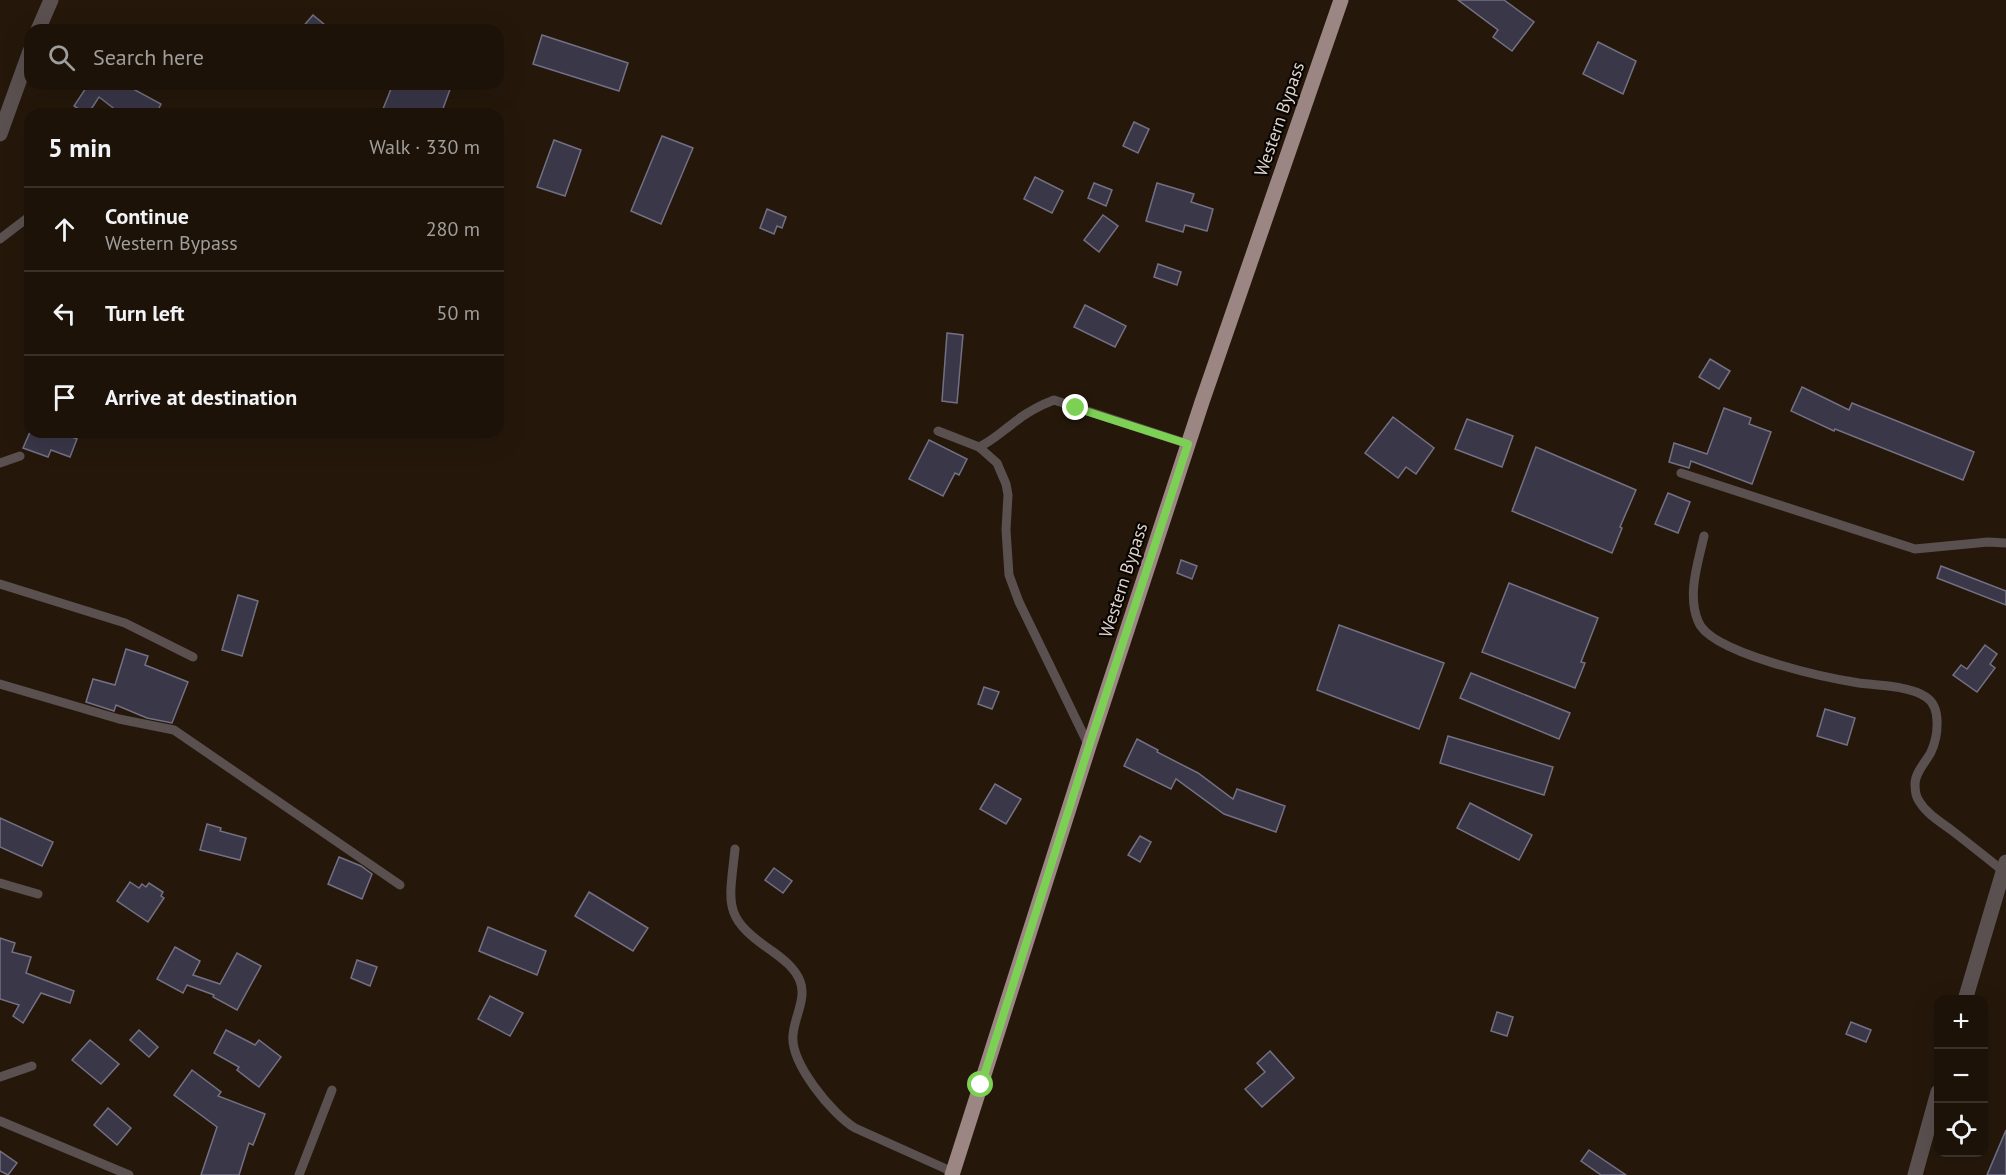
<!DOCTYPE html>
<html lang="en">
<head>
<meta charset="utf-8">
<style>
  body { margin:0; font-family:"PT Sans",sans-serif; background:#251b12; color:#f1f3f6 }
  .controls { position:absolute; right:18px; bottom:18px; display:grid; overflow:hidden; border-radius:12px; box-shadow:0 6px 24px #0002 }
  .controls button { width:54px; height:54px; display:grid; place-items:center; padding:0; border:0; border-bottom:2px solid #3a3229; background:#1c1208; color:#f1f3f6; font:30px sans-serif }
  .stop { position:absolute; width:18px; height:18px; margin:-14px; border:4px solid #7cd155; border-radius:50%; background:#fff }
  .stop.end { background:#7cd155; border-color:#fff; box-shadow:0 2px 6px #0008 }
  .list { margin:0; padding:0; list-style:none }
  h2 { display:flex; justify-content:space-between; align-items:center; height:78px; margin:0; padding:0 24px; font-size:26px }
  h2 small { font-size:20px; font-weight:400; color:#a09e9c }
  .list li { display:grid; grid-template-columns:39px 1fr auto; gap:18px; align-items:center; box-sizing:border-box; height:84px; padding:0 24px; border-top:2px solid #3a3229 }
  .list b { display:block; font-size:22px; white-space:nowrap }
  .list p { margin:0; font-size:20px; white-space:nowrap; color:#a09e9c }
  .list em { font-size:20px; font-style:normal; color:#a09e9c }
  .icon { flex:none; width:33px; height:33px; fill:none; stroke:currentColor; stroke-width:2; stroke-linecap:round; stroke-linejoin:round }
  .map { position:relative; flex:none; width:2006px; height:1175px; overflow:hidden }
  .search { position:absolute; background:#1c1208; box-shadow:0 6px 24px #0002; left:24px; top:24px; width:480px; height:66px; display:flex; align-items:center; gap:15px; box-sizing:border-box; padding:0 21px; border-radius:18px; color:#a09e9c; font-size:22px }
  .panel { position:absolute; background:#1c1208; box-shadow:0 6px 24px #0002; left:24px; top:108px; width:480px; height:330px; border-radius:18px }
  .map>svg:first-child { display:block }
  .building { fill:#393748; stroke:#737084; stroke-width:1.5 }
  .lines { fill:none; stroke-linecap:round; stroke-linejoin:round }
  .service { stroke:#5a504f; stroke-width:9 }
  .minor { stroke:#5a504f; stroke-width:15 }
  .primary { stroke:#9b8683; stroke-width:15 }
  .route { stroke:#7cd155; stroke-width:8 }
  .labels { text-anchor:middle; dominant-baseline:central; stroke-width:4.5; stroke-linejoin:round; paint-order:stroke }
  .street-label { font-size:18px; fill:#ddd4cc; stroke:#0a0502 }
</style>
</head>
<body>
<div class="map">
<svg width="2006" height="1175" viewBox="0 0 2006 1175">
  <rect width="100%" height="100%" fill="#25180b"/>
  <g class="building">
    <path d="M1458,0H1504L1534,22L1512,51L1493,37L1498,30Z"/>
    <path d="M313,15L331,30H300Z"/>
    <path d="M542,35L628,63L619,91L533,64Z"/>
    <path d="M1598,42L1636,61L1623,94L1583,74Z"/>
    <path d="M81,84H124L161,104L156,114H121L99,97L88,114H87L74,106L86,88Z"/>
    <path d="M393,84H413L424,88L425,84H452L441,114H381Z"/>
    <path d="M1134,122L1149,129L1138,153L1123,146Z"/>
    <path d="M662,136L693,148L661,224L631,211Z"/>
    <path d="M554,140L581,150L565,196L537,187Z"/>
    <path d="M1035,177L1063,191L1052,213L1024,199Z"/>
    <path d="M1094,183L1112,190L1106,206L1088,198Z"/>
    <path d="M1157,183L1194,194L1191,202L1213,209L1207,231L1185,225L1183,232L1146,221Z"/>
    <path d="M767,209L786,217L782,228L777,226L774,234L760,228Z"/>
    <path d="M1103,215L1118,226L1099,252L1084,240Z"/>
    <path d="M1158,264L1181,272L1177,285L1154,277Z"/>
    <path d="M1085,305L1126,326L1115,347L1074,327Z"/>
    <path d="M947,333L963,335L957,403L942,401Z"/>
    <path d="M1710,359L1730,371L1719,389L1699,377Z"/>
    <path d="M1802,387L1849,410L1852,403L1974,452L1963,480L1835,429L1834,431L1791,411Z"/>
    <path d="M1724,408L1751,418L1749,424L1771,432L1752,484L1691,461L1689,468L1669,462L1674,443L1707,454Z"/>
    <path d="M1393,417L1434,448L1416,474L1406,467L1398,478L1365,453Z"/>
    <path d="M1467,419L1513,436L1502,467L1455,449Z"/>
    <path d="M30,432H59L77,439L70,457L51,450L48,457L23,448Z"/>
    <path d="M929,440L967,459L959,475L955,473L943,496L909,479Z"/>
    <path d="M1536,447L1636,490L1620,527L1622,528L1612,553L1512,511Z"/>
    <path d="M1668,493L1690,502L1678,533L1655,524Z"/>
    <path d="M1181,560L1197,566L1192,579L1177,573Z"/>
    <path d="M1941,566L2006,591V605L1937,578Z"/>
    <path d="M1509,583L1598,618L1581,662L1585,663L1575,688L1482,652Z"/>
    <path d="M238,595L258,601L242,656L222,650Z"/>
    <path d="M1339,625L1444,663L1419,729L1317,690Z"/>
    <path d="M1985,645L1997,654L1990,664L1995,668L1977,692L1953,675L1961,665L1967,669Z"/>
    <path d="M126,649L148,656L145,665L188,682L172,723L147,718L116,705L114,711L86,702L93,679L115,685Z"/>
    <path d="M1471,673L1570,713L1559,739L1460,698Z"/>
    <path d="M984,687L999,692L992,709L978,704Z"/>
    <path d="M1825,709L1855,718L1847,745L1817,736Z"/>
    <path d="M1448,736L1553,767L1544,795L1440,763Z"/>
    <path d="M1137,739L1158,750L1157,752L1198,773L1233,799L1237,789L1285,806L1276,832L1224,814L1176,779L1171,789L1124,766Z"/>
    <path d="M995,784L1021,799L1006,824L980,809Z"/>
    <path d="M1470,803L1532,835L1519,860L1457,828Z"/>
    <path d="M0,818L53,842L42,866L0,847Z"/>
    <path d="M207,824L221,828L220,831L246,838L240,860L200,850Z"/>
    <path d="M1140,836L1151,842L1140,862L1128,855Z"/>
    <path d="M339,857L361,866L372,874L362,899L328,884Z"/>
    <path d="M774,868L792,881L783,893L765,880Z"/>
    <path d="M130,882L139,888L142,884L146,887L149,883L163,892L161,896L164,898L148,922L117,901Z"/>
    <path d="M589,892L648,928L633,951L575,916Z"/>
    <path d="M488,927L546,951L537,975L479,951Z"/>
    <path d="M0,938L15,943L12,952L31,957L26,973L74,991L70,1003L41,993L23,1023L13,1016L19,1005L0,999Z"/>
    <path d="M175,947L200,961L193,975L220,984L237,953L261,966L237,1010L213,997L214,995L187,985L183,993L157,979Z"/>
    <path d="M357,960L377,967L370,986L351,978Z"/>
    <path d="M490,996L523,1013L510,1036L478,1019Z"/>
    <path d="M1497,1012L1513,1017L1507,1036L1491,1031Z"/>
    <path d="M1851,1022L1871,1030L1866,1042L1846,1034Z"/>
    <path d="M139,1030L158,1047L149,1057L130,1040Z"/>
    <path d="M226,1030L255,1045L259,1040L281,1057L259,1087L237,1070L239,1067L214,1053Z"/>
    <path d="M90,1040L119,1064L101,1084L72,1060Z"/>
    <path d="M1270,1051L1294,1078L1262,1107L1245,1089L1265,1072L1257,1063Z"/>
    <path d="M192,1070L221,1092L218,1096L265,1114L253,1145L249,1143L239,1175H201L217,1127L174,1095Z"/>
    <path d="M108,1108L131,1128L117,1145L94,1125Z"/>
    <path d="M2006,1130V1175H1987Z"/>
    <path d="M1589,1150L1626,1175H1601L1581,1161Z"/>
    <path d="M0,1151L17,1163L8,1175L0,1171Z"/>
  </g>
  <g class="lines">
    <g class="service">
      <path d="M0,239L30,216"/>
      <path d="M938,431L979,447C992,441 1000,433 1011,425C1024,414 1038,406 1054,400L1188,444"/>
      <path d="M979,447L997,463L1006,484L1008,495L1006,530L1009,575L1019,602L1089,746"/>
      <path d="M0,463L20,456"/>
      <path d="M1681,473L1915,549L1988,542L2006,543"/>
      <path d="M1704,536C1698,563 1687,594 1698,621C1709,653 1827,678 1859,683C1878,685 1910,686 1926,697C1942,707 1938,737 1931,752C1926,762 1915,772 1915,784C1915,790 1916,797 1919,801C1926,813 1939,821 1950,829C1968,843 1986,857 2003,871"/>
      <path d="M0,584L125,623L193,657"/>
      <path d="M0,684L119,719L174,730L400,885"/>
      <path d="M735,849C729,905 722,917 772,951C783,959 795,968 800,981C807,998 794,1018 793,1035C790,1063 832,1114 855,1128L953,1172"/>
      <path d="M0,883L38,894"/>
      <path d="M0,1077L32,1066"/>
      <path d="M0,1121L129,1175"/>
      <path d="M299,1175L332,1090"/>
    </g>
    <g class="minor">
      <path d="M38,30L51,0"/>
      <path d="M0,134L30,51"/>
      <path d="M1965,1000L2006,862"/>
      <path d="M1915,1175L1938,1092"/>
    </g>
    <path class="primary" d="M952,1175L1089,746L1202,402L1341,0"/>
  </g>
  <g class="lines">
    <path class="route" d="M981,1085L1089,746L1188,444L1076,408"/>
  </g>
  <g class="labels">
    <g class="street-label">
      <text transform="translate(1279 119) rotate(-71)">Western Bypass</text>
      <text transform="translate(1123 580) rotate(-72)">Western Bypass</text>
    </g>
  </g>
</svg>
<div class="controls">
<button>+</button>
<button>−</button>
<button><svg class="icon" aria-label="locate" viewBox="0 0 24 24"><circle cx="12" cy="12" r="6"/><path d="M12 2v4M12 18v4M2 12h4M18 12h4"/></svg></button>
</div>
<div class="stop" style="left:981px;top:1085px"></div>
<div class="stop end" style="left:1076px;top:408px"></div>
<div class="search"><svg class="icon" aria-label="search" viewBox="0 0 24 24"><circle cx="10" cy="10" r="6"/><path d="M15 15l6 6"/></svg>Search here</div>
<section class="panel">
<h2>5 min<small>Walk · 330 m</small></h2>
<ul class="list">
<li><svg class="icon" aria-label="ahead" viewBox="0 0 24 24"><path d="M12 20V5M6 11l6-6 6 6"/></svg><div><b>Continue</b><p>Western Bypass</p></div><em>280 m</em></li>
<li><svg class="icon" aria-label="left" viewBox="0 0 24 24"><path d="M17 20v-9H6M10 6l-5 5 5 5"/></svg><div><b>Turn left</b></div><em>50 m</em></li>
<li><svg class="icon" aria-label="arrive" viewBox="0 0 24 24"><path d="M6 21V4h12l-3 4 3 4H6"/></svg><div><b>Arrive at destination</b></div></li>
</ul>
</section>
</div>
</body>
</html>
